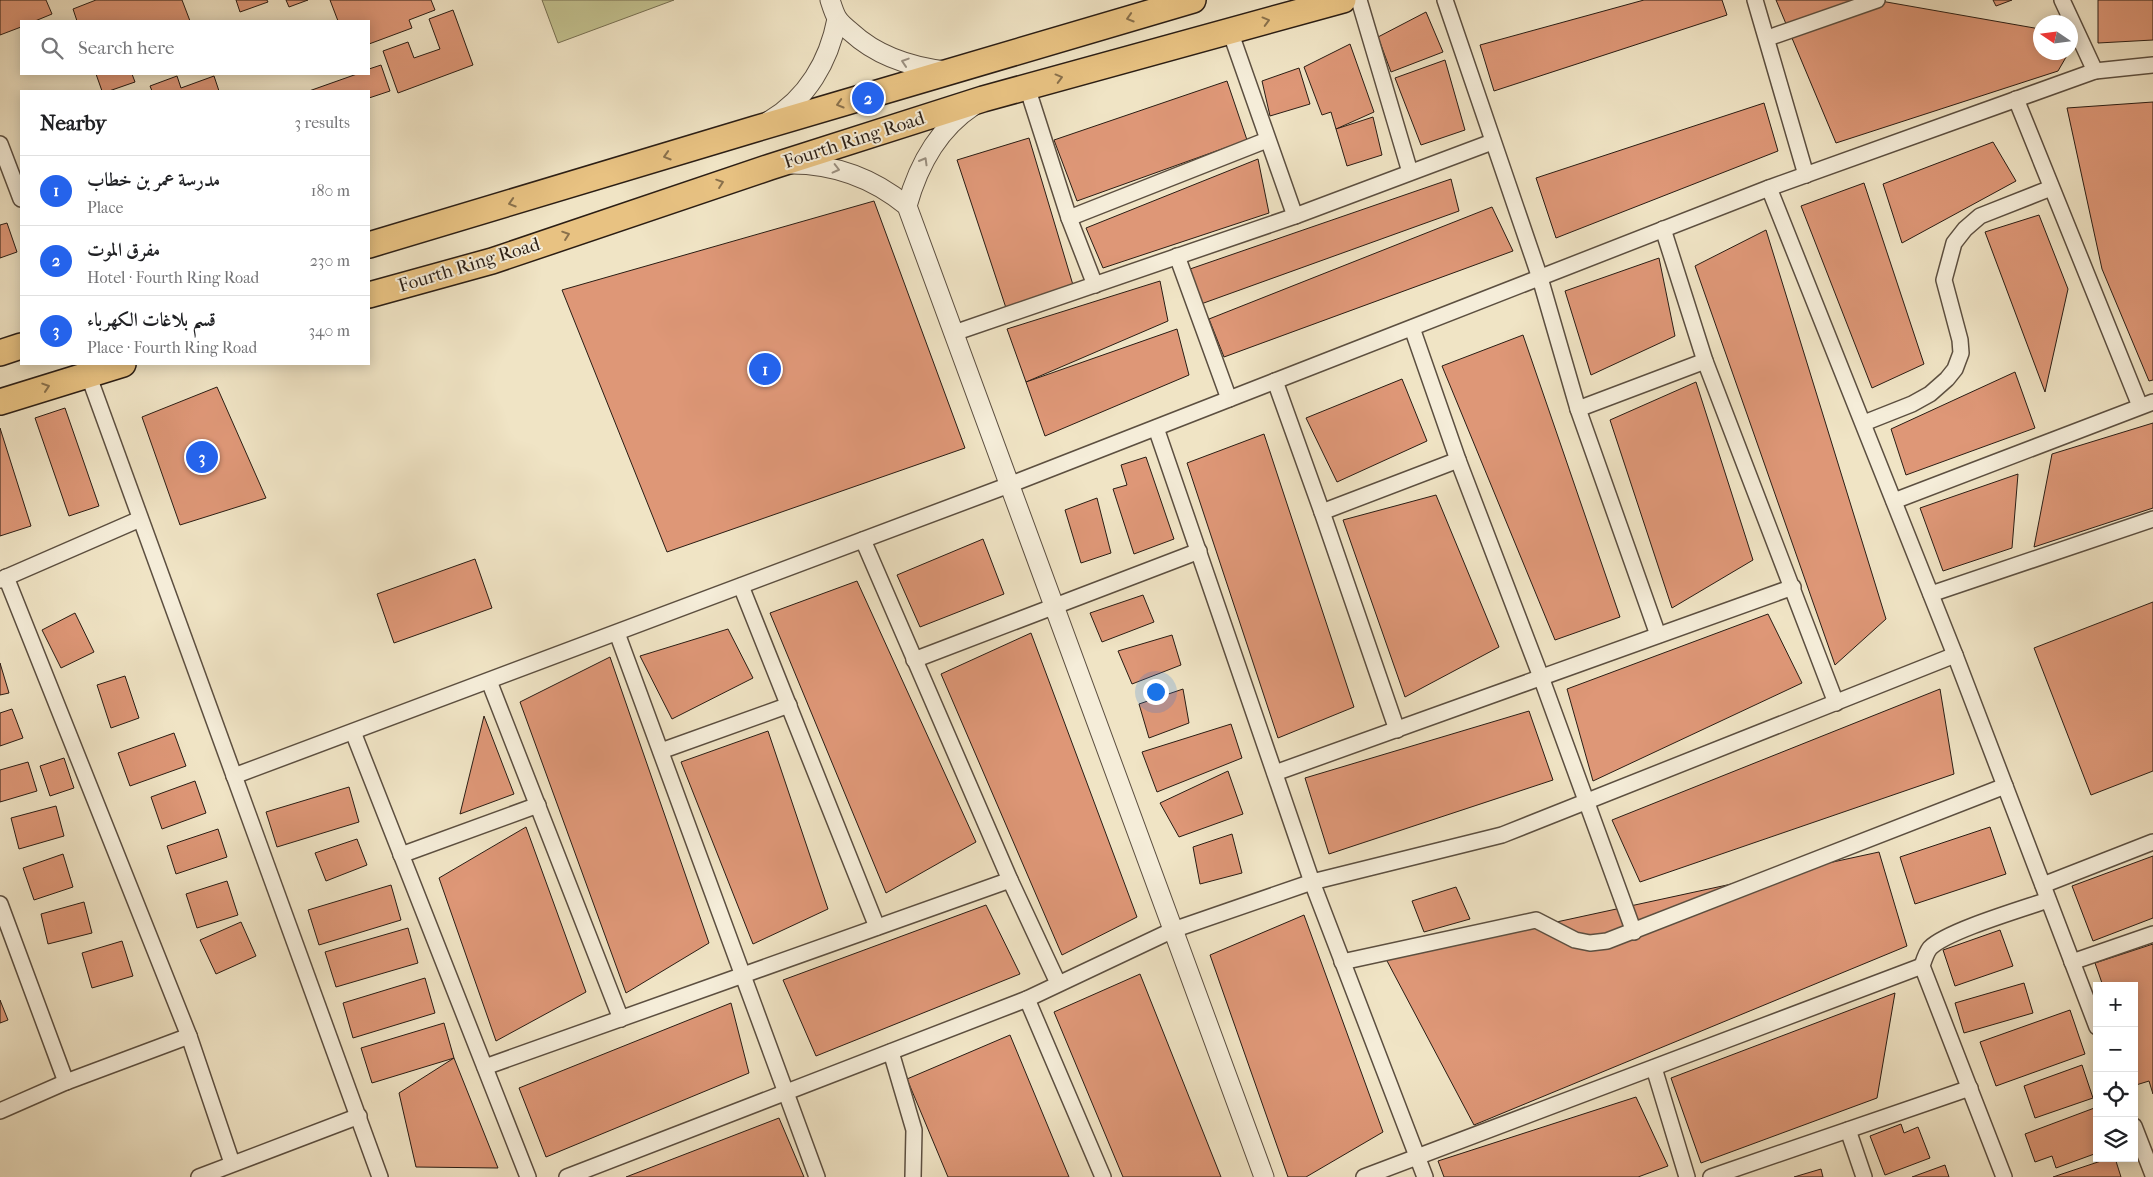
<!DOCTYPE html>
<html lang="en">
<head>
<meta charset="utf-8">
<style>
  body { margin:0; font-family:"IM FELL French Canon",Amiri,serif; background:#f2f2f2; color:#202124 }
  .controls { position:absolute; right:15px; bottom:15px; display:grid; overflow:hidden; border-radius:0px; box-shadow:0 2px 12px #0003 }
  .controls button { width:45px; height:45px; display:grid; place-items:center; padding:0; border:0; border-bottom:1px solid #e0e0e0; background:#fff; color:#202124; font:25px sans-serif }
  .compass { position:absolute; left:2033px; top:15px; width:45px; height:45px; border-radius:50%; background:#fff; box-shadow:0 2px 12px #0003; rotate:283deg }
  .you { position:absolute; left:1155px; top:691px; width:18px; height:18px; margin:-12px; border:4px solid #fff; border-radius:50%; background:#1a73e8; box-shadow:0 0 0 8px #1a73e833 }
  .badge { display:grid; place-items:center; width:32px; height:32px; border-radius:50%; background:#2563eb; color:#fff; font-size:16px; font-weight:700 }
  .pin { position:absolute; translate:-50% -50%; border:2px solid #fff; box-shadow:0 1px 5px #0006 }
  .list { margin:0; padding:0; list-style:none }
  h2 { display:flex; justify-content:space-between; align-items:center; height:65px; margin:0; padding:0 20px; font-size:21px }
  h2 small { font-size:16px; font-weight:400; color:#757577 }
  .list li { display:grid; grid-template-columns:32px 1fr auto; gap:15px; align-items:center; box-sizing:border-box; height:70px; padding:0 20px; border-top:1px solid #e0e0e0 }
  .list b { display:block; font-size:19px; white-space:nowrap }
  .list p { margin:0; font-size:16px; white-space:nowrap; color:#757577 }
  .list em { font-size:16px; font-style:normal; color:#757577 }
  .icon { flex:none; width:28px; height:28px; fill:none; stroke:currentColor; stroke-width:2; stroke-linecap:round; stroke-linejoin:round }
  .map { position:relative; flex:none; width:2153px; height:1177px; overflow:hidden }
  .search { position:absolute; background:#fff; box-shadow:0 2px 12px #0003; left:20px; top:20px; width:350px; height:55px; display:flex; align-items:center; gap:12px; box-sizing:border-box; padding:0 18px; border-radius:0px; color:#757577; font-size:19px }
  .panel { position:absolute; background:#fff; box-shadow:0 2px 12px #0003; left:20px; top:90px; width:350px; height:275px; border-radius:0px }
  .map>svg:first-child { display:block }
  .green { fill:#c2c18f; stroke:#766f52 }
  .building { fill:#de9777; stroke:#2a1d14 }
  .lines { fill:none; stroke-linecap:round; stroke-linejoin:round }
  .minor-casing { stroke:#5c4f40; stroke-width:18 }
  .tertiary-casing { stroke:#5c4f40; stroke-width:21 }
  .primary-casing { stroke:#2a1d14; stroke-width:28 }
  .minor { stroke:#f5edd9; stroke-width:15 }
  .tertiary { stroke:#f5edd9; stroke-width:19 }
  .primary { stroke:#e8c282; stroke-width:25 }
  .oneway { stroke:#89704b }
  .oneway2 { stroke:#9a8f80 }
  .labels { text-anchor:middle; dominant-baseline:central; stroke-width:4; stroke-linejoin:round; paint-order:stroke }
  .street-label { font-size:19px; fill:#2a1d14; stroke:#f5edd9 }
</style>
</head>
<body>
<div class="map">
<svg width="2153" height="1177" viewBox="0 0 2153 1177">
  <rect width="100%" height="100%" fill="#f0e4c5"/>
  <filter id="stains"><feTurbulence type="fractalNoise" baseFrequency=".004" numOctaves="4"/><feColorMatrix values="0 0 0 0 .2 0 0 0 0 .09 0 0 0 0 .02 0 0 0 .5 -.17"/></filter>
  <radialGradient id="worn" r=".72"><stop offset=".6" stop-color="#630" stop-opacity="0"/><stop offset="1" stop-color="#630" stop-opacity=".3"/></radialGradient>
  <path class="green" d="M542,0H674L558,43Z"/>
  <g class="building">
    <path d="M0,0H46L52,14L35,21H21V27L0,35Z"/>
    <path d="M96,0H182L190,21H77L73,9Z"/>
    <path d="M236,0H267L268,2L240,12Z"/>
    <path d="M286,0H308L289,7Z"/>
    <path d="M330,0H431L435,10L409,20L412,28L369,44V21H338Z"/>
    <path d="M1644,0H1722L1727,15L1494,91L1480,45Z"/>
    <path d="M1776,0H1875L2040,29V52H2069L2058,71L1836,143Z"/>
    <path d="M1993,0H2012L1996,6Z"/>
    <path d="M2098,0H2153V40L2098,43Z"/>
    <path d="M453,10L473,65L398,93L383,51L408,42L414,58L440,49L429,19Z"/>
    <path d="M1426,12L1443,52L1391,72L1378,37Z"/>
    <path d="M1350,44L1374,112L1336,129L1331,112L1322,115L1304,67Z"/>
    <path d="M1445,60L1465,130L1421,145L1395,78Z"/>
    <path d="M381,65L390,91L369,98V91H309L357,74H369V69Z"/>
    <path d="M1299,68L1310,104L1270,116L1262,81Z"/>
    <path d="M96,74H132L135,82L109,91H102Z"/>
    <path d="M177,76L181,88L214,76L219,91H152L150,86Z"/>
    <path d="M1227,81L1247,140L1077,201L1054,140Z"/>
    <path d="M2153,102V380L2149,381L2102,269L2067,108Z"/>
    <path d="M1764,103L1778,151L1556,238L1536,178Z"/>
    <path d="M1373,117L1382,155L1347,166L1336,129Z"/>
    <path d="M1029,138L1073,285L1006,308L957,160Z"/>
    <path d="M1993,142L2016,181L1902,243L1883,184Z"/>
    <path d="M1258,159L1269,213L1103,268L1086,228Z"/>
    <path d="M1451,179L1459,211L1201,304L1190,269Z"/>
    <path d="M1864,183L1924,364L1872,388L1801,206Z"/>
    <path d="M874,201L965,448L667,552L562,290Z"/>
    <path d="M1492,207L1513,251L1224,357L1209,319Z"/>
    <path d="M2039,215L2068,289L2045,392L1985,232Z"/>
    <path d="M7,223L17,252L0,258V225Z"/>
    <path d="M1766,230L1886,619L1835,665L1695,266Z"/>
    <path d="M1659,258L1675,336L1591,375L1565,291Z"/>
    <path d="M1160,281L1168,321L1026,382L1007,329Z"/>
    <path d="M1177,329L1189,375L1045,436L1026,382Z"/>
    <path d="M1523,335L1620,617L1555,640L1442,366Z"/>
    <path d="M2015,372L2035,428L1906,475L1891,429Z"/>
    <path d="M1402,379L1427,441L1337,482L1306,418Z"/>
    <path d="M1696,382L1753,560L1672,608L1610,420Z"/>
    <path d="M217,387L266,498L180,525L142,417Z"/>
    <path d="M65,408L99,506L69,516L35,418Z"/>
    <path d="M2153,423V508L2034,547L2052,454Z"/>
    <path d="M0,428L31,526L0,536Z"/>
    <path d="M1264,434L1354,707L1278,738L1187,463Z"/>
    <path d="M1146,457L1174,539L1134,554L1113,489L1127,485L1121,465Z"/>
    <path d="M2018,474L2012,548L1943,571L1920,508Z"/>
    <path d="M1436,495L1499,647L1405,697L1343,520Z"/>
    <path d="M1097,498L1111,553L1081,563L1065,510Z"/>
    <path d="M983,539L1004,594L920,627L897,575Z"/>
    <path d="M475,559L492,608L394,643L377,594Z"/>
    <path d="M857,581L976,842L886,893L770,613Z"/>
    <path d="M1143,595L1154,622L1102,642L1090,613Z"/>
    <path d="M2153,602V771L2091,795L2034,648Z"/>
    <path d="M75,613L94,652L61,668L42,630Z"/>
    <path d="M1768,614L1802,683L1593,781L1567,689Z"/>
    <path d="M728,629L753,678L672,719L640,656Z"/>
    <path d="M1031,633L1137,917L1062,955L941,674Z"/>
    <path d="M1172,635L1181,665L1132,684L1118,651Z"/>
    <path d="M610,657L709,943L626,993L520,702Z"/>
    <path d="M0,663L9,693L0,695Z"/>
    <path d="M125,676L139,718L111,728L97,685Z"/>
    <path d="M1183,689L1189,723L1149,738L1139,704Z"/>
    <path d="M1940,689L1954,774L1640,882L1612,820Z"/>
    <path d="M12,709L23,738L0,746V713Z"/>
    <path d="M1529,711L1553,780L1329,854L1305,778Z"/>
    <path d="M484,716L514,794L460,814Z"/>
    <path d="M1231,724L1242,758L1157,792L1142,752Z"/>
    <path d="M768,731L828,909L753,944L681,762Z"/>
    <path d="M174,733L186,766L130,786L118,753Z"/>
    <path d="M64,758L74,788L50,796L40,766Z"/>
    <path d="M28,762L37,791L0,802V770Z"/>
    <path d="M1228,771L1243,814L1179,837L1160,803Z"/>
    <path d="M195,781L206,813L162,829L151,797Z"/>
    <path d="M349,787L359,822L277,847L266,812Z"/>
    <path d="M56,806L64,836L19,849L11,818Z"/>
    <path d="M526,827L586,992L496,1041L439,878Z"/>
    <path d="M1990,827L2006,874L1915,904L1900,857Z"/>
    <path d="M218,829L227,857L176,874L167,846Z"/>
    <path d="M1232,834L1242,873L1200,884L1193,847Z"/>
    <path d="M357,839L367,865L326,881L315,853Z"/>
    <path d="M1879,852L1907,946L1474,1125L1386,959Z"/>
    <path d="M63,854L73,887L34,900L23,868Z"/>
    <path d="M2153,856V918L2093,941L2072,886Z"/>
    <path d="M227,881L238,915L197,928L186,894Z"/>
    <path d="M391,885L401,920L319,945L308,910Z"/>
    <path d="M1456,887L1470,919L1424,932L1412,901Z"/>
    <path d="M84,902L92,933L48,944L41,914Z"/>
    <path d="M986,905L1020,974L816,1056L783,980Z"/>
    <path d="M1304,915L1383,1132L1306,1177H1288L1210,955Z"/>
    <path d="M241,922L256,956L216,974L200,940Z"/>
    <path d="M408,928L418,963L336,987L325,952Z"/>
    <path d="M2000,930L2013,966L1955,986L1943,950Z"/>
    <path d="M122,941L133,976L92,988L82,953Z"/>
    <path d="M2153,944V1094L2149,1081L2136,1085L2134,1080V986H2103L2095,963Z"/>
    <path d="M1140,974L1221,1177H1123L1054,1012Z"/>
    <path d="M425,978L435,1013L353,1038L343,1003Z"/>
    <path d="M2024,983L2033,1013L1964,1033L1955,1003Z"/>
    <path d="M1895,993L1877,1098L1701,1163L1671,1078Z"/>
    <path d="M0,1000L8,1020L0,1023Z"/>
    <path d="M731,1003L749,1073L546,1157L519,1088Z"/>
    <path d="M2070,1010L2085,1054L1996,1086L1980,1042Z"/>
    <path d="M444,1023L454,1058L372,1083L361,1048Z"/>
    <path d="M1010,1035L1069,1177H948L907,1079Z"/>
    <path d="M454,1058L498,1168L416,1167L399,1093Z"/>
    <path d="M2082,1065L2093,1098L2035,1118L2024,1086Z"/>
    <path d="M1636,1097L1668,1166L1638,1177H1444L1438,1161Z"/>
    <path d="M2097,1107V1153L2056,1168L2052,1156L2035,1162L2025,1134Z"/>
    <path d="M779,1118L804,1177H626Z"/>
    <path d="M1901,1124L1904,1133L1918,1127L1930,1158L1885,1175L1870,1136Z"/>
    <path d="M2110,1158H2115L2121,1177H2053Z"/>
    <path d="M1945,1165L1949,1177H1912Z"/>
    <path d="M1821,1169L1823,1177H1794Z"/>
  </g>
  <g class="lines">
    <defs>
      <g id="minor">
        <path d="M1359,0L1410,172"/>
        <path d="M1445,0L1540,278L1578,409L1658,635"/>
        <path d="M1755,0L1806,175"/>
        <path d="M2062,0L2095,71"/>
        <path d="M1230,31L1295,216"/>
        <path d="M1768,38L1877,0"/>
        <path d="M1027,87L1069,218L1095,285"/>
        <path d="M2016,99L2140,406"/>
        <path d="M0,144L21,199"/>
        <path d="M1769,188L1955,655L2097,1027"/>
        <path d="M1069,218L1267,140"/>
        <path d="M1663,229L1705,361L1836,703"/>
        <path d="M1177,256L1229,399"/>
        <path d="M1412,328L1458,460L1541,677L1634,932"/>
        <path d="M954,333L1295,216L1492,142"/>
        <path d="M88,374L380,1177"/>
        <path d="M1275,381L1322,512L1397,730"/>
        <path d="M1578,409L1705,361"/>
        <path d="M1864,423L1912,404L1930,394L1947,379L1955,369L1961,353L1960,340L1944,280L1954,243L1965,229L1980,216L2051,188"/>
        <path d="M1156,428L1312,882L1425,1177"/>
        <path d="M1894,501L2153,402"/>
        <path d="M1322,512L1458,460"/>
        <path d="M863,540L1010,880L1058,983"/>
        <path d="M6,577L189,1036L232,1163"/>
        <path d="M0,580L140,519"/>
        <path d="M741,586L877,927"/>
        <path d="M1931,594L2153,519"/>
        <path d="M617,633L817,1177"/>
        <path d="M914,660L1199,551"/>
        <path d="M489,681L621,1019"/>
        <path d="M353,732L528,1177"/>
        <path d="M661,751L789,705"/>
        <path d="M1275,773L1793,587"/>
        <path d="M234,776L1009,485L1769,188L2095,71L2153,65"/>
        <path d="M401,855L538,805"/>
        <path d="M2043,885L2153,842"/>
        <path d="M0,904L66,1082"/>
        <path d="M1342,962L1536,920L1575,940L1590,943L1607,941L2005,786"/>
        <path d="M2072,962L2153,934"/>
        <path d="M1027,999L1103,1177"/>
        <path d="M891,1052L914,1130L913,1177"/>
        <path d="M485,1067L1010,880"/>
        <path d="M1654,1068L1687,1177"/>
        <path d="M0,1111L66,1082L189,1036"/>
        <path d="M2134,1126L2153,1175"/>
        <path d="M1848,1130L1864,1177"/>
        <path d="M199,1177L359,1116"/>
        <path d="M567,1177L1027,999L1173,930L1312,882L1502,835L1955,655"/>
        <path d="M1364,1177L1922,966"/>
        <path d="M1711,1177L1970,1088"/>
        <path d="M2004,1177L1922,966C1924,960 1926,953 1930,948C1947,931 2022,909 2048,900"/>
      </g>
      <g id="tertiary">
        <path d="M830,0C832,6 834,13 837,18C840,23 846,28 851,32C877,56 911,67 946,71"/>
        <path d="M769,121C807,99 829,61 837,19"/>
        <path d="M791,164C836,164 873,178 907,206L1264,1177"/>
        <path d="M907,206C918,166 938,129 973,106"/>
      </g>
      <g id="primary">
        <path d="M369,245L755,129L1193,0"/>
        <path d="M369,295L492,261L770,167L983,99L1343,0"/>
        <path d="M0,353L21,346"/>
        <path d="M0,402L123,364"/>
      </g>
    </defs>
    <use href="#minor" class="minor-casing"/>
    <use href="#tertiary" class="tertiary-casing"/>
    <use href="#primary" class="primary-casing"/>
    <use href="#minor" class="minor"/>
    <use href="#tertiary" class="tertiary"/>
    <use href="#primary" class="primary"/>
  </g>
  <defs><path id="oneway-chevron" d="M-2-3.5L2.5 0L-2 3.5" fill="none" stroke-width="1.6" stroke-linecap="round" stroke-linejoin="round" transform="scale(1.25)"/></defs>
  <g class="oneway">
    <use href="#oneway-chevron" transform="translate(1130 18) rotate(163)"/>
    <use href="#oneway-chevron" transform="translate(1266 21) rotate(-15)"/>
    <use href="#oneway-chevron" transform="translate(1059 78) rotate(-15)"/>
    <use href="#oneway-chevron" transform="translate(840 104) rotate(164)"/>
    <use href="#oneway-chevron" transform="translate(667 156) rotate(163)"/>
    <use href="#oneway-chevron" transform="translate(720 183) rotate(-19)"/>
    <use href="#oneway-chevron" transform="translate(512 203) rotate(163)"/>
    <use href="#oneway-chevron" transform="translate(566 235) rotate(-19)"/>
    <use href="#oneway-chevron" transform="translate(46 387) rotate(-18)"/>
  </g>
  <g class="oneway2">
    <use href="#oneway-chevron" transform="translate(905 62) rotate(-162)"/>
    <use href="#oneway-chevron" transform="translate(924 161) rotate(-60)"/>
    <use href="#oneway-chevron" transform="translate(836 169) rotate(14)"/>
  </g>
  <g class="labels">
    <g class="street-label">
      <text transform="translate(854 140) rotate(-18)">Fourth Ring Road</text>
      <text transform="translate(469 265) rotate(-17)">Fourth Ring Road</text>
    </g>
  </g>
  <rect width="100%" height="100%" filter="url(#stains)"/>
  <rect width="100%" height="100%" fill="url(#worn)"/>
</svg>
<div class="controls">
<button>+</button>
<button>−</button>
<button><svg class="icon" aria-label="locate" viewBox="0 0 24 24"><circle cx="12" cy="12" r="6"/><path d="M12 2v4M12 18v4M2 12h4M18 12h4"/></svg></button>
<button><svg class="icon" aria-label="layers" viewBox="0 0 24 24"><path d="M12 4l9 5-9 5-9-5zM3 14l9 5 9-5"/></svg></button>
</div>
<svg class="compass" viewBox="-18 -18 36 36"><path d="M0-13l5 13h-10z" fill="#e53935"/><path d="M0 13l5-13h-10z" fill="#757577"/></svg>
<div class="you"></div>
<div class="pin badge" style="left:765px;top:369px">1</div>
<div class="pin badge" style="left:868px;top:98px">2</div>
<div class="pin badge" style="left:202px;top:457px">3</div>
<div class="search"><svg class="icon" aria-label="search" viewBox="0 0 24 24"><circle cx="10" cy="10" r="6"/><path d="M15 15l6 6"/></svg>Search here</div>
<section class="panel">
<h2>Nearby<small>3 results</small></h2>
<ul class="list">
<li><span class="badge">1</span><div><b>مدرسة عمر بن خطاب</b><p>Place</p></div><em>180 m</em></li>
<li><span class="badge">2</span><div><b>مفرق الموت</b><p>Hotel · Fourth Ring Road</p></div><em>230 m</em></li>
<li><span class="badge">3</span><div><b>قسم بلاغات الكهرباء</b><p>Place · Fourth Ring Road</p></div><em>340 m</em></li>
</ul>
</section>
</div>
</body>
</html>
